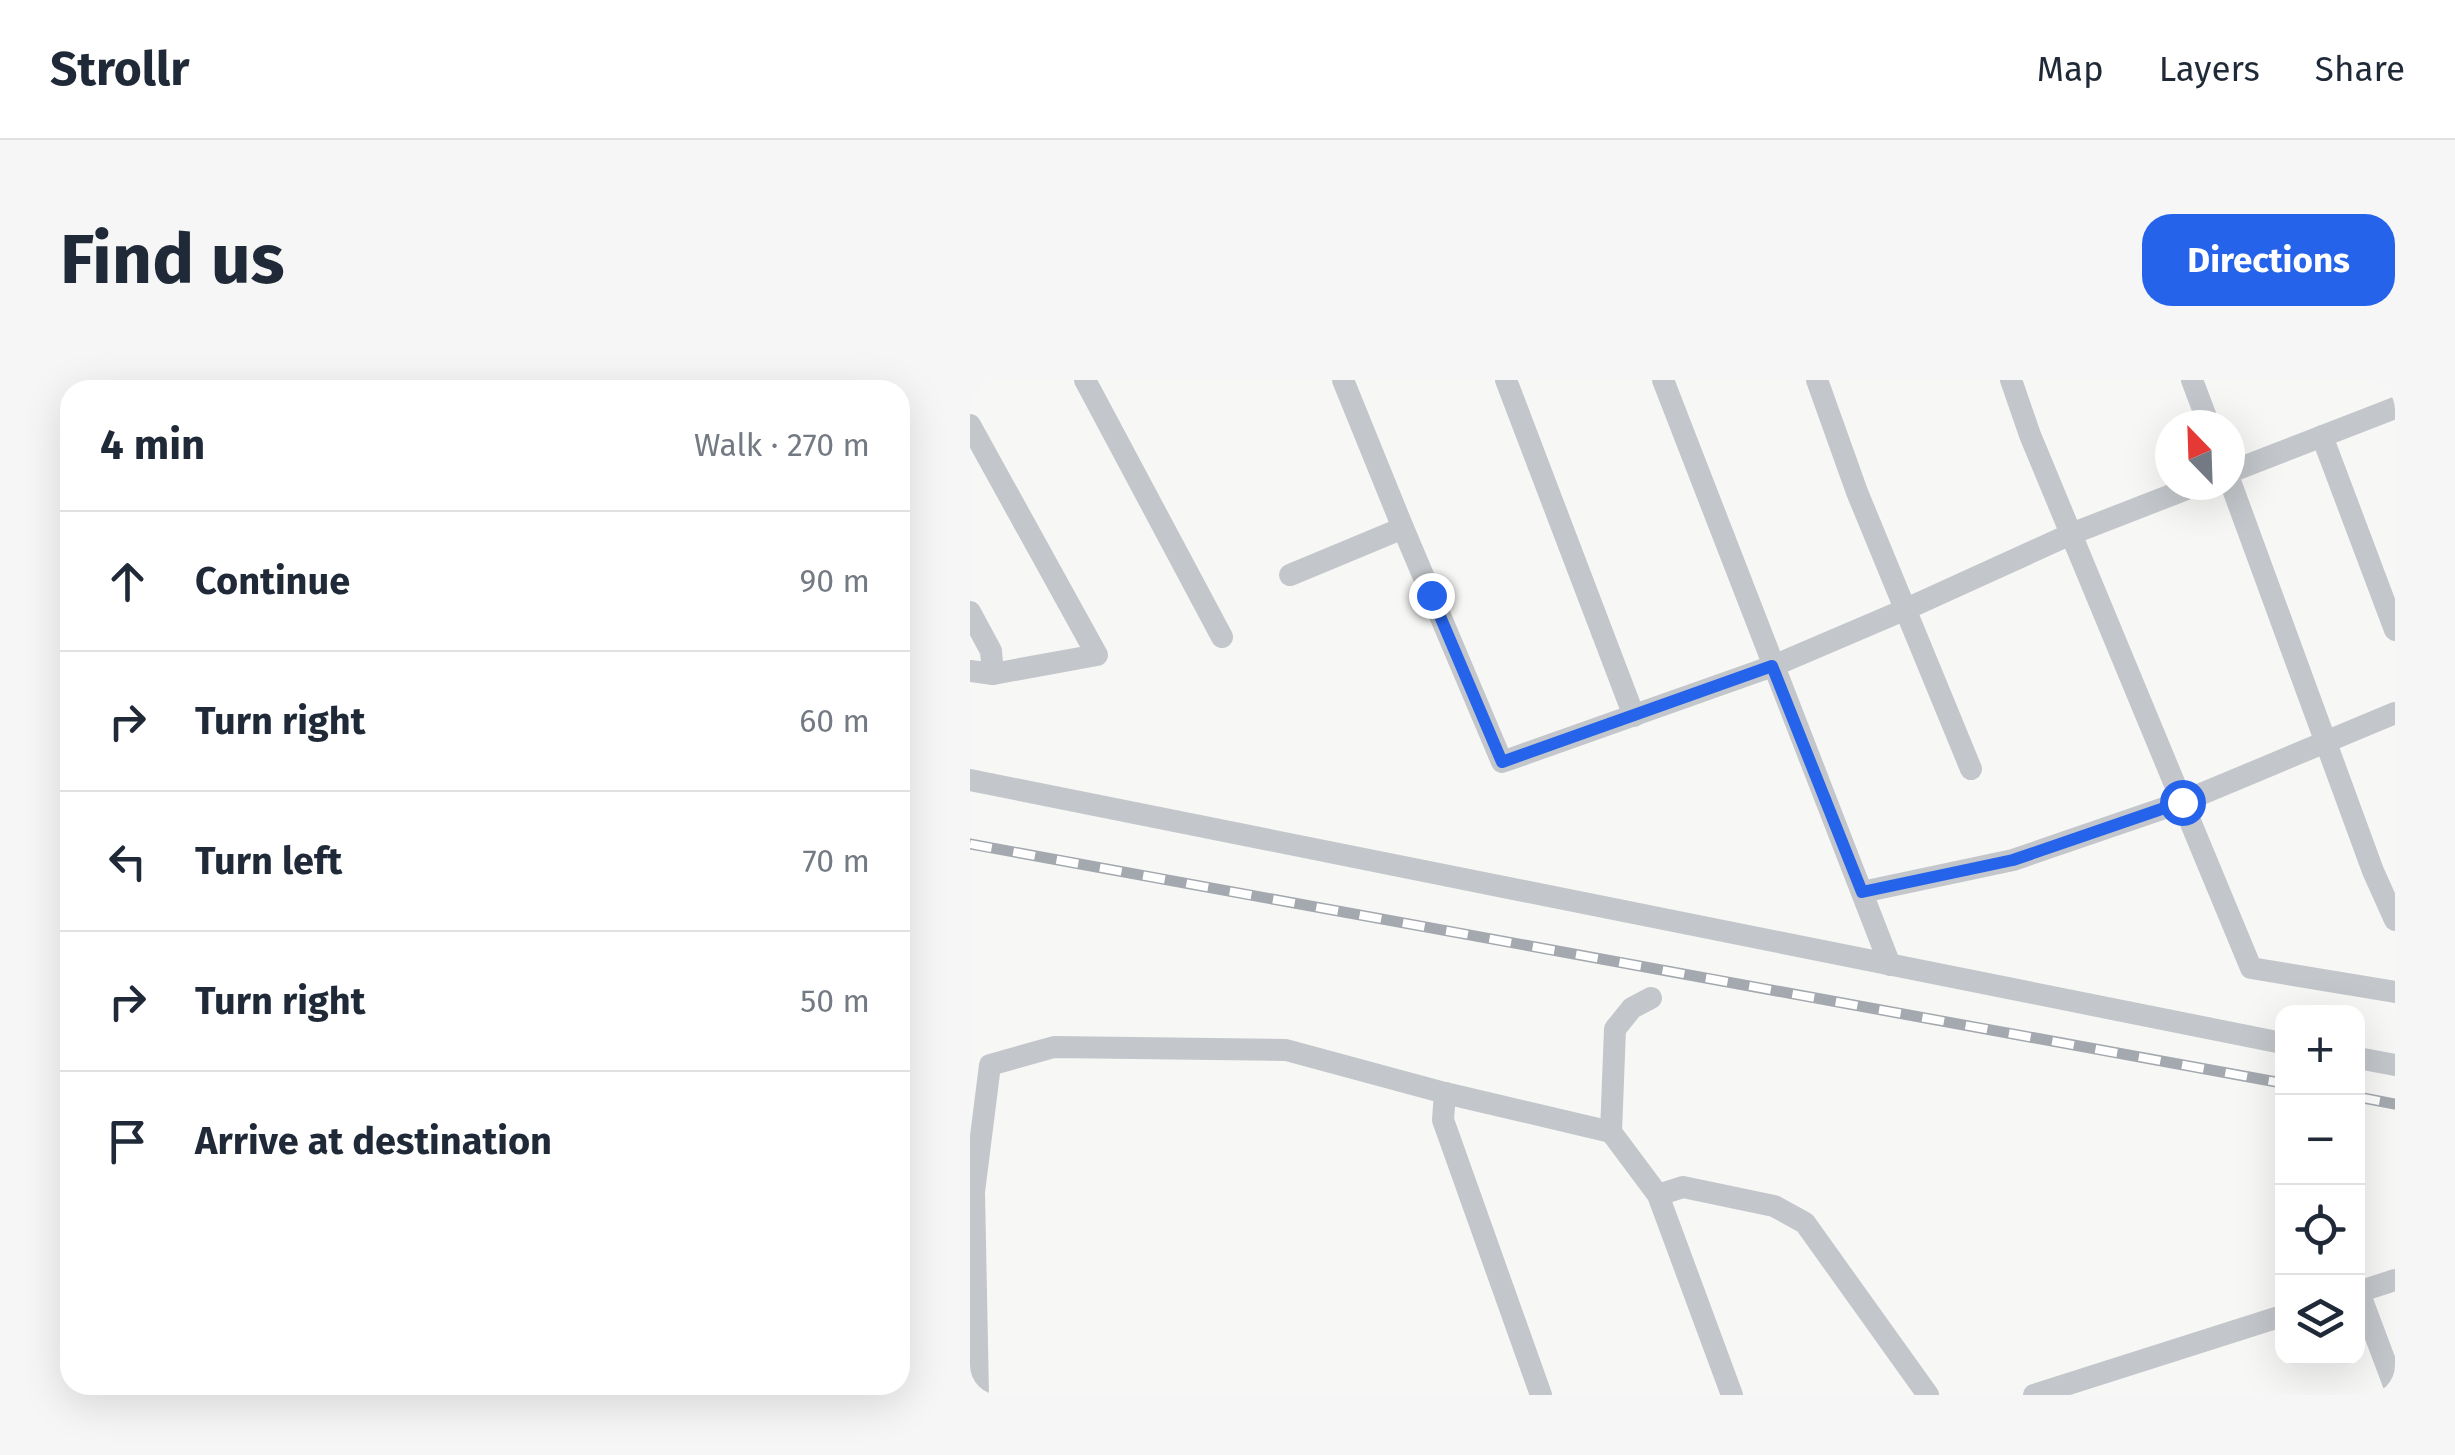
<!DOCTYPE html>
<html lang="en">
<head>
<meta charset="utf-8">
<style>
  body { margin:0; font-family:"Fira Sans",sans-serif; background:#f6f6f7; color:#1f2937 }
  .controls { position:absolute; right:30px; bottom:30px; display:grid; overflow:hidden; border-radius:20px; box-shadow:0 10px 40px #0002 }
  .controls button { width:90px; height:90px; display:grid; place-items:center; padding:0; border:0; border-bottom:2px solid #e0e1e3; background:#fff; color:#1f2937; font:50px sans-serif }
  .compass { position:absolute; left:1185px; top:30px; width:90px; height:90px; border-radius:50%; background:#fff; box-shadow:0 10px 40px #0002; rotate:337deg }
  .stop { position:absolute; width:30px; height:30px; margin:-22px; border:8px solid #2563eb; border-radius:50%; background:#fff }
  .stop.end { background:#2563eb; border-color:#fff; box-shadow:0 2px 10px #0008 }
  .list { margin:0; padding:0; list-style:none }
  h2 { display:flex; justify-content:space-between; align-items:center; height:130px; margin:0; padding:0 40px; font-size:42px }
  h2 small { font-size:32px; font-weight:400; color:#747a83 }
  .list li { display:grid; grid-template-columns:65px 1fr auto; gap:30px; align-items:center; box-sizing:border-box; height:140px; padding:0 40px; border-top:2px solid #e0e1e3 }
  .list b { display:block; font-size:38px; white-space:nowrap }
  .list em { font-size:32px; font-style:normal; color:#747a83 }
  .icon { flex:none; width:55px; height:55px; fill:none; stroke:currentColor; stroke-width:2; stroke-linecap:round; stroke-linejoin:round }
  .map { position:relative; flex:none; width:1425px; height:1015px; overflow:hidden; border-radius:30px }
  header { display:flex; align-items:center; gap:60px; box-sizing:border-box; height:140px; padding:0 50px; background:#fff; border-bottom:2px solid #e0e1e3 }
  header strong { font-size:48px }
  nav { display:flex; gap:55px; margin-inline-start:auto; font-size:35px }
  .intro { display:flex; align-items:center; justify-content:space-between; box-sizing:border-box; height:240px; padding:0 60px }
  h1 { margin:0; font-size:70px }
  .button { padding:25px 45px; border-radius:30px; background:#2563eb; color:#fff; font-size:35px; font-weight:700 }
  main { display:flex; gap:60px; padding:0 60px }
  aside { flex:1; background:#fff; border-radius:30px; box-shadow:0 10px 40px #0002 }
  .map>svg:first-child { display:block }
  .lines { fill:none; stroke-linecap:round; stroke-linejoin:round }
  .minor { stroke:#c3c6ca; stroke-width:22 }
  .rail-casing { stroke:#a4a9af; stroke-width:11 }
  .rail { stroke:#fff; stroke-width:8; stroke-dasharray:22; stroke-linecap:butt }
  .route { stroke:#2563eb; stroke-width:12 }
</style>
</head>
<body>
<header>
<strong>Strollr</strong>
<nav><a>Map</a><a>Layers</a><a>Share</a></nav>
</header>
<div class="intro"><h1>Find us</h1><a class="button">Directions</a></div>
<main>
<aside>
<h2>4 min<small>Walk · 270 m</small></h2>
<ul class="list">
<li><svg class="icon" aria-label="ahead" viewBox="0 0 24 24"><path d="M12 20V5M6 11l6-6 6 6"/></svg><div><b>Continue</b></div><em>90 m</em></li>
<li><svg class="icon" aria-label="right" viewBox="0 0 24 24"><path d="M7 20v-9h11M14 6l5 5-5 5"/></svg><div><b>Turn right</b></div><em>60 m</em></li>
<li><svg class="icon" aria-label="left" viewBox="0 0 24 24"><path d="M17 20v-9H6M10 6l-5 5 5 5"/></svg><div><b>Turn left</b></div><em>70 m</em></li>
<li><svg class="icon" aria-label="right" viewBox="0 0 24 24"><path d="M7 20v-9h11M14 6l5 5-5 5"/></svg><div><b>Turn right</b></div><em>50 m</em></li>
<li><svg class="icon" aria-label="arrive" viewBox="0 0 24 24"><path d="M6 21V4h12l-3 4 3 4H6"/></svg><div><b>Arrive at destination</b></div></li>
</ul>
</aside>
<div class="map">
<svg width="1425" height="1015" viewBox="0 0 1425 1015">
  <rect width="100%" height="100%" fill="#f7f7f5"/>
  <g class="lines">
    <g class="minor">
      <path d="M115,0L252,257"/>
      <path d="M373,0L433,148L532,382L803,286L934,230L1101,154L1227,105"/>
      <path d="M536,0L664,336"/>
      <path d="M693,0L920,585"/>
      <path d="M847,0L887,112L1001,389"/>
      <path d="M1041,0L1060,55L1281,588L1425,612"/>
      <path d="M1222,0L1239,45"/>
      <path d="M0,45L127,275L23,294L0,291"/>
      <path d="M1352,56L1425,250"/>
      <path d="M1260,92L1425,28"/>
      <path d="M1260,101L1403,491L1425,540"/>
      <path d="M320,195L433,148"/>
      <path d="M0,232L21,271L23,294"/>
      <path d="M0,400L1312,663"/>
      <path d="M892,512L1043,480L1212,422L1425,333"/>
      <path d="M681,618L662,628L645,649L641,752L688,815L762,1015"/>
      <path d="M1388,678L1425,685"/>
      <path d="M475,713L473,740L571,1015"/>
      <path d="M688,815L713,807L804,826L835,843L958,1015"/>
      <path d="M1388,912L1425,900"/>
      <path d="M1389,912L1425,1008"/>
      <path d="M8,1015L4,812L20,685L84,667L316,670L475,713L641,752"/>
      <path d="M1064,1015L1312,936"/>
    </g>
    <defs>
      <g id="rail">
        <path d="M0,464L1312,703"/>
        <path d="M1388,717L1425,724"/>
      </g>
    </defs>
    <use href="#rail" class="rail-casing"/>
    <use href="#rail" class="rail"/>
  </g>
  <g class="lines">
    <path class="route" d="M461,215L532,382L802,286L892,512L1043,480L1212,422"/>
  </g>
</svg>
<div class="controls">
<button>+</button>
<button>−</button>
<button><svg class="icon" aria-label="locate" viewBox="0 0 24 24"><circle cx="12" cy="12" r="6"/><path d="M12 2v4M12 18v4M2 12h4M18 12h4"/></svg></button>
<button><svg class="icon" aria-label="layers" viewBox="0 0 24 24"><path d="M12 4l9 5-9 5-9-5zM3 14l9 5 9-5"/></svg></button>
</div>
<svg class="compass" viewBox="-18 -18 36 36"><path d="M0-13l5 13h-10z" fill="#e53935"/><path d="M0 13l5-13h-10z" fill="#747a83"/></svg>
<div class="stop" style="left:1212px;top:422px"></div>
<div class="stop end" style="left:461px;top:215px"></div>
</div>
</main>
</body>
</html>
